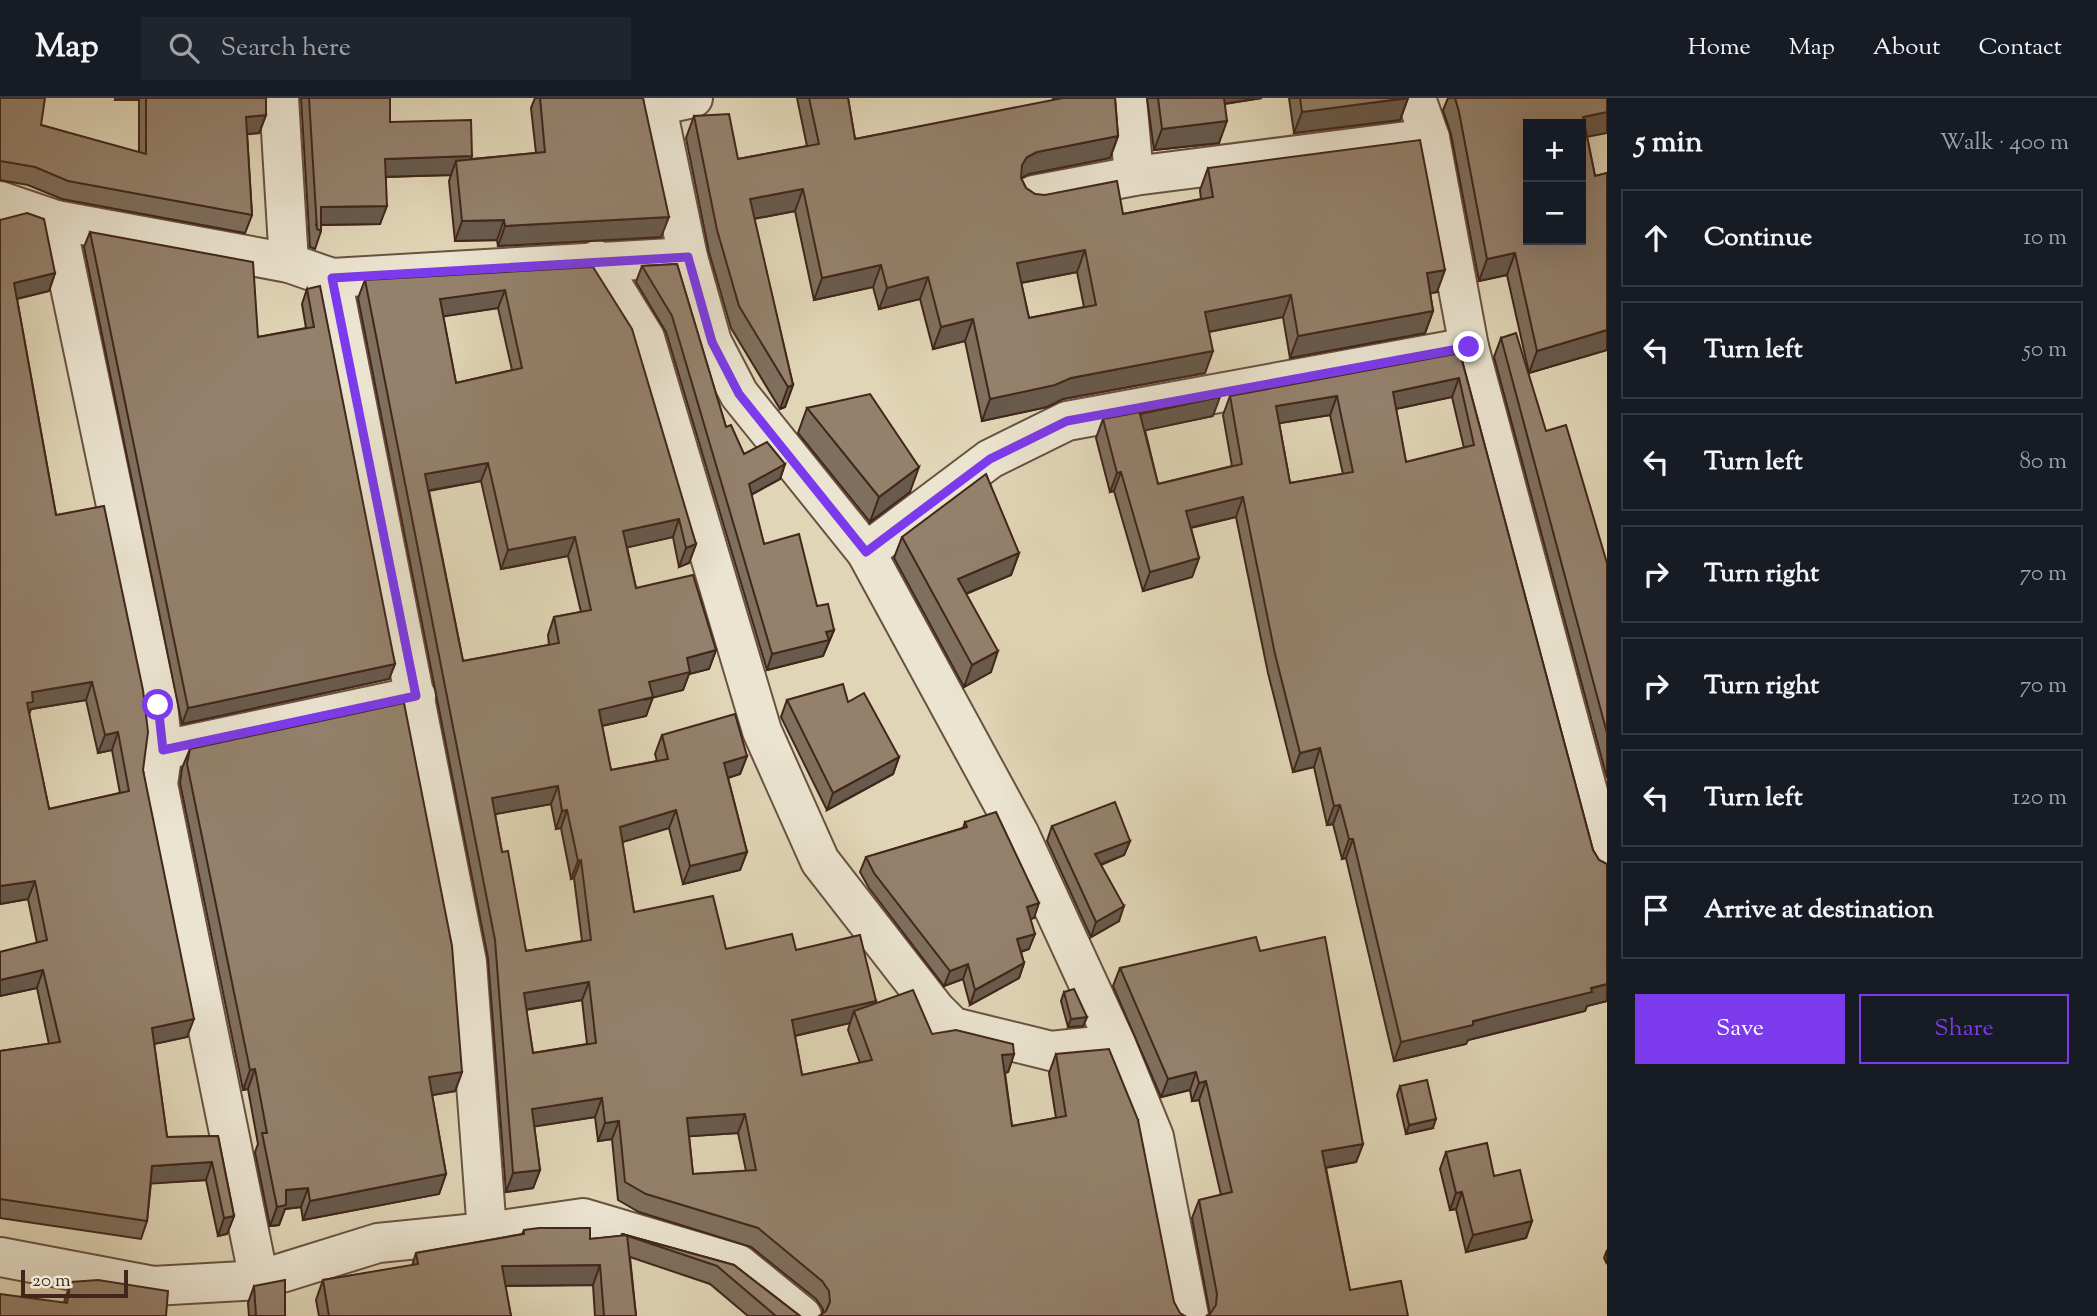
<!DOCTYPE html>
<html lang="en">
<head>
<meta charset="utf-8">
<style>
  body { margin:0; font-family:"Sorts Mill Goudy",serif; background:#20242c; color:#f1f3f6 }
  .controls { position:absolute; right:21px; top:21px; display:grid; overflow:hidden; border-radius:0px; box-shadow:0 7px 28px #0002 }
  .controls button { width:63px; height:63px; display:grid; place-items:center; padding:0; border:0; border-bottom:2px solid #363941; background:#171b24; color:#f1f3f6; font:35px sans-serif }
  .scale { position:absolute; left:21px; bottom:18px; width:107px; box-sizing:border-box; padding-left:7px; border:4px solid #41261b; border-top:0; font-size:19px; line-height:24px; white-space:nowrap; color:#41261b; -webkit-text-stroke:5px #ebe4d0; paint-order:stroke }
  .stop { position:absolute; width:21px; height:21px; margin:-16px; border:5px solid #7c3aed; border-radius:50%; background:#fff }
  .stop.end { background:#7c3aed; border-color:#fff; box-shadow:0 2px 7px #0008 }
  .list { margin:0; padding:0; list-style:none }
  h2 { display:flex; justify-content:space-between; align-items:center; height:91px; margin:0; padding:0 28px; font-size:30px }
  h2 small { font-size:23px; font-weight:400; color:#9ea1a6 }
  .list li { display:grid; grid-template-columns:46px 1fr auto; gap:21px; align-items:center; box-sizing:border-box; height:98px; margin:0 14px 14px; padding:0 14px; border:2px solid #363941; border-radius:0px }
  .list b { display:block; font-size:26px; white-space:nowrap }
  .list em { font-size:23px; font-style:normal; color:#9ea1a6 }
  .actions { display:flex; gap:14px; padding:21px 28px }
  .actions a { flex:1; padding:16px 0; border:2px solid #7c3aed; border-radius:0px; text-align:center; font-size:24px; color:#7c3aed }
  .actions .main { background:#7c3aed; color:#fff }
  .icon { flex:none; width:38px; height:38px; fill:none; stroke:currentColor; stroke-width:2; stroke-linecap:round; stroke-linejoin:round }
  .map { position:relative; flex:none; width:1607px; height:1218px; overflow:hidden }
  header { display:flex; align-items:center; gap:42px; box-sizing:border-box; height:98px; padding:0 35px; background:#171b24; border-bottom:2px solid #363941 }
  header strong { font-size:33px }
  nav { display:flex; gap:38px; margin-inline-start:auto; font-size:24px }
  .search { width:490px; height:63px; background:#20242c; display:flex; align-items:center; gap:18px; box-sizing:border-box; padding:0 24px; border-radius:0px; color:#9ea1a6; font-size:26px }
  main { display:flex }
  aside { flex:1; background:#171b24 }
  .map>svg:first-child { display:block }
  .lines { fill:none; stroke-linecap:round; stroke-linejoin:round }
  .street-casing { stroke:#695242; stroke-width:42 }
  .street { stroke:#ebe4d0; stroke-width:38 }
  .wall { fill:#7f6f5d; stroke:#41261b; stroke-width:2; fill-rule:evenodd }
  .shaded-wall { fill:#685a4c; stroke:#41261b; stroke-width:2 }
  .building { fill:#94816c; stroke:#41261b; stroke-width:2; fill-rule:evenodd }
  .route { stroke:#7c3aed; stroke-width:9 }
</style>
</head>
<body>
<header>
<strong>Map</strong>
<div class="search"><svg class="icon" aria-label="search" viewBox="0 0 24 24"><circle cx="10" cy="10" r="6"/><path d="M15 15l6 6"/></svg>Search here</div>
<nav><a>Home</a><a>Map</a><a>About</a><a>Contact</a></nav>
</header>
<main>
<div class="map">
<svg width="1607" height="1218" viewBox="0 0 1607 1218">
  <rect width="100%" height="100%" fill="#e0d5b6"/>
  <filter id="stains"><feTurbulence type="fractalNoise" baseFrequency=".00286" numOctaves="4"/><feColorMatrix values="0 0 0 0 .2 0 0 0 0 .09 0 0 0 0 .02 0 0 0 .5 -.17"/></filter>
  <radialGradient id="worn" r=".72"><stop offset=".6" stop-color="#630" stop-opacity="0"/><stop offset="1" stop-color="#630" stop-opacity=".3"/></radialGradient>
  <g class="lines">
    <defs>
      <g id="street">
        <path d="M279,0L289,165"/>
        <path d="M655,0L688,159L712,244L739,296L866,454L1019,735L1116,946L1154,1039L1189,1218"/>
        <path d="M1127,0L1134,78"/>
        <path d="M1416,0L1430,40L1469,249L1607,765"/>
        <path d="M657,8L693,0"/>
        <path d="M1034,97L1134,78L1430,40"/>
        <path d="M0,103L56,122L289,165L332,180L688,159"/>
        <path d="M56,122L158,607L163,652L158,686L259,1182"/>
        <path d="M597,162L645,240L762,633L820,763L935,911L953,929L1051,953L1116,946"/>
        <path d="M332,180L467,864L487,1134"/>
        <path d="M866,454L990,361L1067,323L1469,249"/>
        <path d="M163,652L416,598"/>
        <path d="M0,1159L153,1188L259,1182L378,1145L487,1134L583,1120L738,1166L802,1218"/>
      </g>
    </defs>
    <use href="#street" class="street-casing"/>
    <use href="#street" class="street"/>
  </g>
  <g class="wall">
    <path d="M0,0L41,27L139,55V2H115V0H266V17L259,35L247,36L252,117L245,135L62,101L28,87L0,82Z"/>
    <path d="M301,0H390V24L471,61L536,55L531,10L535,0H643L661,139L498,148L497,142L455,143L449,83L451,77L386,79L380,126L321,127V133L315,151L310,149Z"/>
    <path d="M797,0H848L855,41L1053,3V0H1115L1118,38L1110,60L1029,76L1021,80L1026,90L1035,96L1123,116L1201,101L1200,92L1208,70L1437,194L1430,195L1433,213L1425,235L1290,260L1283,219L1209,234L1205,275L1063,301L1047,309L982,323L965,243L933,251L920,201L879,211L873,189L814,202L795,113L754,121L793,287L785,309L780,311L731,230L709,154L686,40L694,18L738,61L807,48ZM1077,174L1084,209L1029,220L1021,185Z"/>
    <path d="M1147,0H1262L1225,6L1219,45L1154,52Z"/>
    <path d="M1289,0H1408L1400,22L1294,35Z"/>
    <path d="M1448,0H1607L1587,39L1595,78L1607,75V252L1529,275L1507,177L1479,183L1451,36L1443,12Z"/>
    <path d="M0,122L55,175L49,193L17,201L56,417L143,672L187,939L154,946L167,1039L218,1038L234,1118L227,1136L218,1138L206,1082L151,1085L147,1123L141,1141L0,1120V953L49,946L37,890L0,898V854L37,845L28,801L0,806ZM86,602L98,655L112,652L120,695L49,711L29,616L31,611Z"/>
    <path d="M90,134L258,239L306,230L302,206L307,191L395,566L389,581L182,626L84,149Z"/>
    <path d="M677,166L726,329L744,356L785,366L780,381L751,397L764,446L817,508L834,532L823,558L767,572L666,234L636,184L642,168Z"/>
    <path d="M593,169L696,446L689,465L679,469L673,439L627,449L636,490L716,552L709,571L689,576L683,592L653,599L646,618L602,628L611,672L657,663L655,656L662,637L747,658L740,676L728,680L747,754L740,772L683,786L669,730L622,744L634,814L726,851L796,852L875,906L932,936L1014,956L1008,974L1005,975L1012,1028L1056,1020L1049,975L1056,956L1138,1022L823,1215V1211L816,1201L751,1149L639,1114L618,1102L612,1041L598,1043L595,1019L534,1028L540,1072L533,1090L506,1094L488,860L358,200L365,182ZM498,210L512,272L456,285L443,218ZM481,383L501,471L568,458L581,514L554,519L548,537L549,547L463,563L429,393ZM551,706L556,731L561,730L571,781L574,780L582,843L526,853L502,754L495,716ZM582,902L587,946L533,955L526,912ZM850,925L848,932L860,965L802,977L795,938ZM738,1035L746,1073L693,1076L689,1038Z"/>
    <path d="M1501,240L1607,465V680L1494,259Z"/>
    <path d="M1460,255L1593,752L1599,762L1607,766V903L1587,908L1585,913L1468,942L1466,946L1394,963L1346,760L1342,761L1333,726L1327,727L1314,669L1293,674L1268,575L1236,419L1191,430L1199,460L1192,479L1143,493L1114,393L1110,394L1096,340L1103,321L1213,318L1145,332L1158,386L1232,368L1223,317L1230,298ZM1452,299L1464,350L1406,364L1396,311ZM1330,317L1343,376L1290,385L1279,325Z"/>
    <path d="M807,310L910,394L870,424L798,335Z"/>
    <path d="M902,439L1019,455L1011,477L966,496L991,574L964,589L894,460Z"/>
    <path d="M787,602L899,659L893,676L827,712L781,619Z"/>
    <path d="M190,651L462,974L455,993L432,997L446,1076L439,1096L303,1122L301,1109L285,1111L279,1127L270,1128L255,1054L258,1046L248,991L243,992L180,685L182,670Z"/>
    <path d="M965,724L1034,820L1030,821L1029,851L1021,854L1024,865L1019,880L970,907L963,881L944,888L869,790L860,774L866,759L963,730Z"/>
    <path d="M1052,728L1130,743L1124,757L1101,767L1119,823L1091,839L1047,743Z"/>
    <path d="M1260,853L1363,1046L1356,1064L1326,1070L1350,1192L1210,1216L1192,1120L1199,1102L1221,1097L1199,1002L1192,1003L1190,992L1161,999L1113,888L1120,870Z"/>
    <path d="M1064,894L1087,919L1083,928L1068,929L1061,903Z"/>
    <path d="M1400,988L1433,1030L1406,1036L1397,997Z"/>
    <path d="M1446,1054L1494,1078L1532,1123L1526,1140L1466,1154L1456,1111L1450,1112L1440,1071Z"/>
    <path d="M524,1132L590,1141L621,1138L622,1136L734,1167L800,1218H748L710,1186L630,1159L636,1218H595L593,1187L505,1188L511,1218H319L316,1202L323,1182L412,1168L416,1155L522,1136Z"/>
    <path d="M1607,1152V1166L1604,1160Z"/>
    <path d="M71,1184L166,1218L64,1204Z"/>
    <path d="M254,1188L285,1218H249L248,1205Z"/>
  </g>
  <g class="shaded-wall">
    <path d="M116,0H140L139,2H115Z"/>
    <path d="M1217,0H1262L1214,7Z"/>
    <path d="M1408,0L1400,22L1294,35L1302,14Z"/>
    <path d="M1607,14V35L1581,40L1583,19Z"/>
    <path d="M266,17L259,35L239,37L246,19Z"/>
    <path d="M1227,23L1219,45L1154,52L1162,31Z"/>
    <path d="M1118,38L1110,60L1029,76L1019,81L1022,67L1027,59L1037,54Z"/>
    <path d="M472,58L466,76L456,63L451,77L378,79L385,61Z"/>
    <path d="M803,91L795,113L742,123L750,101Z"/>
    <path d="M387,108L380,126L316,127L321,109Z"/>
    <path d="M669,119L661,139L498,148L505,128Z"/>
    <path d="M504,122L497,142L455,143L462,123Z"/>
    <path d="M1085,152L1077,174L1009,187L1017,165Z"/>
    <path d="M1515,155L1507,177L1479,183L1487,161Z"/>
    <path d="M881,167L873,189L814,202L822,180Z"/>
    <path d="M1445,172L1437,194L1419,197L1427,175Z"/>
    <path d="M55,175L49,193L7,203L14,185Z"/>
    <path d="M928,179L920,201L879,211L887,190Z"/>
    <path d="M505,192L498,210L433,220L440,201Z"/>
    <path d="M1291,197L1283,219L1197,236L1205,214Z"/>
    <path d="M1433,213L1425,235L1290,260L1298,238Z"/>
    <path d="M973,221L965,243L933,251L941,229Z"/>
    <path d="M1607,232V252L1529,275L1537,253Z"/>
    <path d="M1213,253L1205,275L1063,301L1047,309L982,323L990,301L1071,280Z"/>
    <path d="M1459,280L1452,299L1386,313L1393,294Z"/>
    <path d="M793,287L785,309L780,311L788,289Z"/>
    <path d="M1337,298L1330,317L1269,327L1276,308Z"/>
    <path d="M1220,299L1213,318L1133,335L1140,316Z"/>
    <path d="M488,365L481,383L419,394L425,376Z"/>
    <path d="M785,366L780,381L743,401L749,386Z"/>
    <path d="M919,369L910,394L870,424L879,399Z"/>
    <path d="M1121,374L1114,393L1110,394L1117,375Z"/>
    <path d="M1243,399L1236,419L1179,432L1186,413Z"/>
    <path d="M679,421L673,439L617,452L623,433Z"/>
    <path d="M575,439L568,458L501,471L508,452Z"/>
    <path d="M696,446L689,465L679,469L686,450Z"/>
    <path d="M1019,455L1011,477L950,502L958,481Z"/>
    <path d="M1199,460L1192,479L1143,493L1150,474Z"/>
    <path d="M834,532L823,558L767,572L772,556L826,534Z"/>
    <path d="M716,552L709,571L689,576L683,592L644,602L653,599L646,618L592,630L599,612L649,584L687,560Z"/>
    <path d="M998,553L991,574L964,589L972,567Z"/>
    <path d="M395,566L389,581L182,626L188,610Z"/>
    <path d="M92,584L86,602L31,611L27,622L20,623L32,594Z"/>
    <path d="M118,634L112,652L98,655L105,637Z"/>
    <path d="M1320,650L1314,669L1293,674L1300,655Z"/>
    <path d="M747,658L740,676L717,683L724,665Z"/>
    <path d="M899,659L893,676L827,712L833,695Z"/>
    <path d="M558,688L551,706L485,718L492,700Z"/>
    <path d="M1340,707L1333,726L1327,727L1334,708Z"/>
    <path d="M567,712L561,730L556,731L562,713Z"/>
    <path d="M676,712L669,730L613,747L620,729Z"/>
    <path d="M1349,741H1353L1346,760L1342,761Z"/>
    <path d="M1130,743L1124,757L1089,771L1095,756Z"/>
    <path d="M747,754L740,772L683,786L690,768Z"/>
    <path d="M581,762L574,780L571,781L578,763Z"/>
    <path d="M35,783L28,801L0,806V788Z"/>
    <path d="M1039,805L1034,820L1022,824L1027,809Z"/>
    <path d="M1124,808L1119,823L1091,839L1096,824Z"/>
    <path d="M1035,836L1029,851L1012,856L1017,841Z"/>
    <path d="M1024,865L1019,880L970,907L975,892Z"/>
    <path d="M968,866L963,881L944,888L950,873Z"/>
    <path d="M43,872L37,890L0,898V882Z"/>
    <path d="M589,884L582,902L517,913L524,895Z"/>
    <path d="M1607,886V903L1587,908L1585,913L1468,942L1466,946L1394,963L1401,944Z"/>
    <path d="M876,903L869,921L854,913L850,925L785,940L792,922Z"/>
    <path d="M1087,919L1083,928L1068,929L1071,921Z"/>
    <path d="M194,921L187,939L145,948L152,930Z"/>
    <path d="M1014,956L1008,974L996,976L1002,957Z"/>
    <path d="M255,971L248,991L243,992L250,972Z"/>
    <path d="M462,974L455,993L422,999L429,979Z"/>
    <path d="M1196,974L1190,992L1161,999L1168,981Z"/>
    <path d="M1206,983L1199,1002L1192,1003L1199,985Z"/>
    <path d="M602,1000L595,1019L525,1030L532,1011Z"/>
    <path d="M745,1016L738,1035L680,1039L687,1020Z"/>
    <path d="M1436,1021L1433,1030L1406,1036L1409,1027Z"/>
    <path d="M619,1023L612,1041L598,1043L605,1025Z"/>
    <path d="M1363,1046L1356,1064L1316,1071L1322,1053Z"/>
    <path d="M212,1064L206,1082L146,1086L152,1068Z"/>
    <path d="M540,1072L533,1090L506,1094L513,1075Z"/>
    <path d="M446,1076L439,1096L303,1122L310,1103Z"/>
    <path d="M308,1090L301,1109L285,1111L279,1127L270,1128L277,1109L286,1092Z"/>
    <path d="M1462,1094L1456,1111L1450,1112L1456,1095Z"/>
    <path d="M234,1118L227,1136L218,1138L224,1120Z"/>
    <path d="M1532,1123L1526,1140L1466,1154L1473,1137Z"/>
    <path d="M600,1167L593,1187L495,1188L502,1168Z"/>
  </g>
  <g class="building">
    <path d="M0,0H45L41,27L146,56V0H266V17L246,19L252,117L68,83L35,69L0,63Z"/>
    <path d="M309,0H390V24L471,22L472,58L385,61L387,108L321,109V133L317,131Z"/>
    <path d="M540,0H643L669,119L505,128L504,122L462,123L456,63L545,54Z"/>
    <path d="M809,0H848L855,41L1063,0H1115L1118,38L1037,54L1027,59L1022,67L1021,80L1026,90L1035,96L1045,97L1117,83L1123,116L1213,99L1208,70L1420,42L1445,172L1427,175L1433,213L1298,238L1291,197L1205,214L1213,253L1071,280L1055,287L990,301L973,221L941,229L928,179L887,190L881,167L822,180L803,91L750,101L793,287L788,289L739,208L717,132L694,18L729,16L738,61L819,46ZM1085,152L1096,207L1029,220L1017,165Z"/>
    <path d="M1158,0H1224L1227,23L1162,31Z"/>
    <path d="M1300,0H1407L1302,14Z"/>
    <path d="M1455,0H1607V14L1583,19L1595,78L1607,75V232L1537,253L1515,155L1487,161L1459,14ZM1528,26H1581V142H1528Z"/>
    <path d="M27,115L44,121L55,175L14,185L56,417L104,408L143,592L148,634L143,672L194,921L152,930L167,1039L218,1038L234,1118L224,1120L212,1064L152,1068L147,1123L0,1101V953L60,944L43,872L0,882V854L47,842L35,783L0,788V122ZM92,584L105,637L118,634L129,693L49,711L27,605L33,604L32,594Z"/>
    <path d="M90,134L253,164L258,239L314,229L307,191L320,188L395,566L188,610Z"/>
    <path d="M677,166L726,329L731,327L744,356L767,344L785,366L749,386L764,446L799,436L817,508L828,506L834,532L826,534L829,542L772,556L672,218L642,168Z"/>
    <path d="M593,169L632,231L696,446L686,450L679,421L623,433L636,490L693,477L716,552L687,560L690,574L649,584L653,599L599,612L611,672L668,661L662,637L735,616L747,658L724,665L747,754L690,768L676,712L620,729L634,814L713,798L726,851L792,836L796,852L860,837L876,903L792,922L802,977L872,962L854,913L913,892L932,936L956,932L1013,946L1014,956L1002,957L1012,1028L1066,1018L1056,956L1109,951L1138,1022L1174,1204L1180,1215L1185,1218H819L826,1213L830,1204L829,1193L822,1183L758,1130L646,1096L625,1084L619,1023L605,1025L602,1000L532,1011L540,1072L513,1075L495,842L365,182ZM505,192L522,270L456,285L440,201ZM488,365L508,452L575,439L591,512L554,519L559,545L463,563L425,376ZM558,688L562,713L567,712L578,763L581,762L591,842L526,853L508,753L502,754L492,700ZM589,884L596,945L533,955L524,895ZM745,1016L756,1072L693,1076L687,1020Z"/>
    <path d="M1516,235L1546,333L1566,327L1607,465V635L1501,240Z"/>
    <path d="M1460,255L1593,752L1599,762L1607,766V886L1591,890L1592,894L1473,923V927L1401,944L1353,741H1349L1340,707L1334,708L1320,650L1300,655L1275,556L1243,399L1186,413L1199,460L1150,474L1121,374L1117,375L1103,321L1220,299L1140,316L1158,386L1242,366L1230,298ZM1459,280L1474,347L1406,364L1393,294ZM1337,298L1353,374L1290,385L1276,308Z"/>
    <path d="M870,296L919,369L879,399L807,310Z"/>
    <path d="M986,376L1019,455L958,481L998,553L972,567L902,439Z"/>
    <path d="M843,586L848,604L864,595L899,659L833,695L787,602Z"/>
    <path d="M404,605L452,848L462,974L429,979L446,1076L310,1103L308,1090L286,1092V1107L277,1109L262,1035H267L255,971L250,972L187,666L190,651Z"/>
    <path d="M1115,704L1130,743L1095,756L1124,808L1096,824L1052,728Z"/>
    <path d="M996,714L1039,805L1027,809L1035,836L1017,841L1024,865L975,892L968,866L950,873L874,775L866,759L967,729L965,724Z"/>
    <path d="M1256,839L1260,853L1325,839L1363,1046L1322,1053L1350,1192L1401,1183L1408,1218H1206L1210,1216L1216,1207L1217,1196L1199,1102L1232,1094L1206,983L1199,985L1196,974L1168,981L1120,870Z"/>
    <path d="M1074,891L1087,919L1071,921L1064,894Z"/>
    <path d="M1427,982L1436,1021L1409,1027L1400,988Z"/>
    <path d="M1487,1045L1494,1078L1520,1072L1532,1123L1473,1137L1462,1094L1456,1095L1446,1054Z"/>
    <path d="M539,1130H590V1141L627,1137L636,1218H604L600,1167L502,1168L511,1218H329L323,1182L418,1166L416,1155L524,1136V1132Z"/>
    <path d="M622,1136L734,1167L800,1218H776L717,1168Z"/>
    <path d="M98,1182L168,1193L166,1218H0V1196L67,1205L71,1184Z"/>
    <path d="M285,1182V1218H256L254,1188Z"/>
  </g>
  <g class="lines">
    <path class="route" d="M158,607L163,652L416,598L332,180L688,159L712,244L739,296L866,454L990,361L1067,323L1469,249"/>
  </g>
  <rect width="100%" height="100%" filter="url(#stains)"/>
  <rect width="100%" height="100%" fill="url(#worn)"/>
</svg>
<div class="controls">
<button>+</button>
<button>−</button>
</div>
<div class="scale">20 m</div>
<div class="stop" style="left:158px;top:607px"></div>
<div class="stop end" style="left:1469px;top:249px"></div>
</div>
<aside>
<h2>5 min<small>Walk · 400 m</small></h2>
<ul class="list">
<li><svg class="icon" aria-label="ahead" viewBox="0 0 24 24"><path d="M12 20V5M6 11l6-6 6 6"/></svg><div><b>Continue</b></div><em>10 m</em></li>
<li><svg class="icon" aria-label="left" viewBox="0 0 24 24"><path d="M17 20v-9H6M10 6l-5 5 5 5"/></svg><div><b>Turn left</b></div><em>50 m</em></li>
<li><svg class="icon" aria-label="left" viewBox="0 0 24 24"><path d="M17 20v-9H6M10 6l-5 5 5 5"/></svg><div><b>Turn left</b></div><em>80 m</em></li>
<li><svg class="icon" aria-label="right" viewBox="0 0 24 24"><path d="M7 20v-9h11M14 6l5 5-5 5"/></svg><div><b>Turn right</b></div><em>70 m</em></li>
<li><svg class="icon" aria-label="right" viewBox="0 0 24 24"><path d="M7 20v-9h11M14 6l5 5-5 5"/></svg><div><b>Turn right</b></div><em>70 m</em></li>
<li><svg class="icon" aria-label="left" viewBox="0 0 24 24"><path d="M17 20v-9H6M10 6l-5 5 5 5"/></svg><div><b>Turn left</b></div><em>120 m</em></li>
<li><svg class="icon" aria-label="arrive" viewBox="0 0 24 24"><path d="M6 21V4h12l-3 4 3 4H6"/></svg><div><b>Arrive at destination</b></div></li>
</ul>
<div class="actions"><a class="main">Save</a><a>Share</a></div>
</aside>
</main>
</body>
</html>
